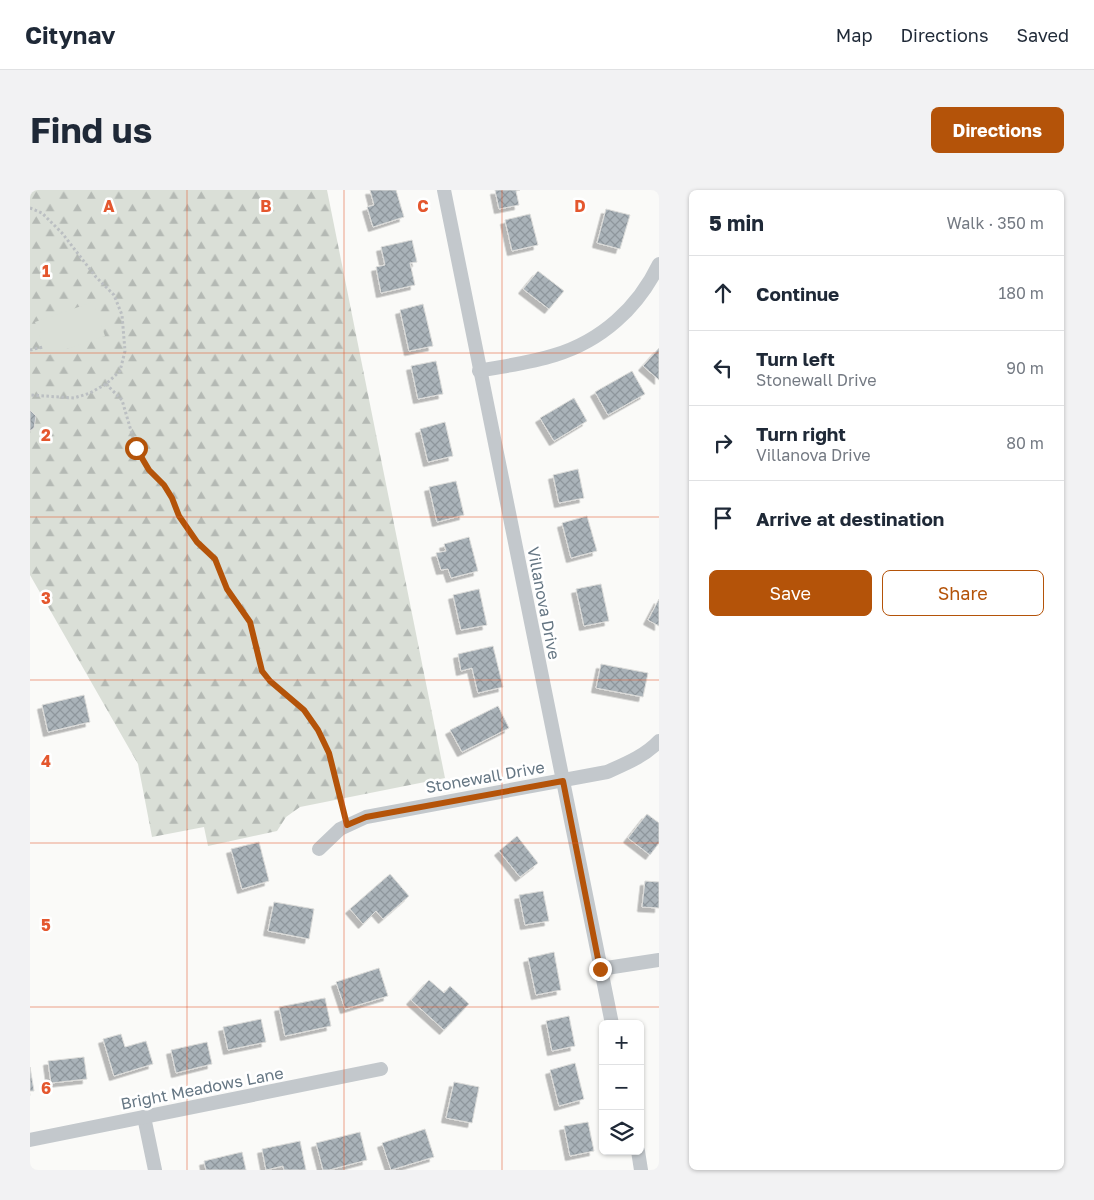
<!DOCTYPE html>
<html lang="en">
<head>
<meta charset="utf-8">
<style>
  body { margin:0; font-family:"Golos Text",sans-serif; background:#f2f2f3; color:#1f2937 }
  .controls { position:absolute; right:15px; bottom:15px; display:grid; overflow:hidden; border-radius:8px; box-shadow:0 1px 4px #0004 }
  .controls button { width:45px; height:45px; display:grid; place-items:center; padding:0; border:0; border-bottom:1px solid #e0e1e3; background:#fff; color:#1f2937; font:25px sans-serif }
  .stop { position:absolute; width:15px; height:15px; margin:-11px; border:4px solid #b45309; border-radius:50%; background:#fff }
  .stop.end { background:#b45309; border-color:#fff; box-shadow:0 1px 5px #0008 }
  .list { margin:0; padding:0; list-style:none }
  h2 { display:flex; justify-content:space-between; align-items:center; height:65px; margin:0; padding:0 20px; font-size:21px }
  h2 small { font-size:16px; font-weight:400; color:#747a83 }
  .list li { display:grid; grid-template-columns:32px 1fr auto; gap:15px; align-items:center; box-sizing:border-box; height:75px; padding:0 20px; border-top:1px solid #e0e1e3 }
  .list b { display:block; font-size:19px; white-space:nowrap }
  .list p { margin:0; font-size:16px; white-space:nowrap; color:#747a83 }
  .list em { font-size:16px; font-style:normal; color:#747a83 }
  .actions { display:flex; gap:10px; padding:15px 20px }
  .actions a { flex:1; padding:11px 0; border:1px solid #b45309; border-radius:8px; text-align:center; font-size:18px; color:#b45309 }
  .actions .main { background:#b45309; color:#fff }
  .icon { flex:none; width:28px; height:28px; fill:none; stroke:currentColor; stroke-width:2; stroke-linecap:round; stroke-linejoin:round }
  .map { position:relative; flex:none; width:629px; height:980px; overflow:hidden; border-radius:8px }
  header { display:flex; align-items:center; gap:30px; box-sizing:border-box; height:70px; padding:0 25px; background:#fff; border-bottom:1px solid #e0e1e3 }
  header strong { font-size:24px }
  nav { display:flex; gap:28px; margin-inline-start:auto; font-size:18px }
  .intro { display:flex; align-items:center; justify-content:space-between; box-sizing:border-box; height:120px; padding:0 30px }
  h1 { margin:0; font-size:35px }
  .button { padding:12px 22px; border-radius:8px; background:#b45309; color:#fff; font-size:18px; font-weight:700 }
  main { display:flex; gap:30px; padding:0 30px }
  aside { flex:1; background:#fff; border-radius:8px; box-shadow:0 1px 4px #0004 }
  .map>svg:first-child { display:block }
  .forest { fill:url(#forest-firs) }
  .pitch { fill:#dadfd7 }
  .building { fill:url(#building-cross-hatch); stroke:#dcdcda; filter:url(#shadow) }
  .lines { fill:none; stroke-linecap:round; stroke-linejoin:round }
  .path { stroke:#bbbfc2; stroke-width:3; stroke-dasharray:2.5 2.5; stroke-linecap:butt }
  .minor { stroke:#c3c8cc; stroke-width:14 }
  .route { stroke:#b45309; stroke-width:6 }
  .grid { fill:none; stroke:#e4572e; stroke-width:1; stroke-opacity:0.55 }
  .labels { text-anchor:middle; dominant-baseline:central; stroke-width:5; stroke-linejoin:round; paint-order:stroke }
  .street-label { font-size:16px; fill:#657683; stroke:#fff }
  .grid-label { font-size:16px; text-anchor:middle; font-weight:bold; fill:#e4572e; stroke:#fff; stroke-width:5; stroke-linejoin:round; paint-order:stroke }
</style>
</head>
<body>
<header>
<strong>Citynav</strong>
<nav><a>Map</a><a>Directions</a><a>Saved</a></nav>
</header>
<div class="intro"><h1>Find us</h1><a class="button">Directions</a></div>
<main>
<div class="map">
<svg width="629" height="980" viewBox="0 0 629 980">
  <defs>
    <pattern id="forest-firs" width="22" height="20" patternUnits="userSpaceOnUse" patternTransform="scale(1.25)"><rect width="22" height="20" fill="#dadfd7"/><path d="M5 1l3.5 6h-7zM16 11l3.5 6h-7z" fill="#b4b9b4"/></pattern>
    <pattern id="building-cross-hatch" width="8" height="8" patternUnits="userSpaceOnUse" patternTransform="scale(1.25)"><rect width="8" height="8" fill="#aab3b9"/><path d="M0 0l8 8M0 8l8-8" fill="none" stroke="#8e969c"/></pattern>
    <filter id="shadow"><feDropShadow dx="-4.5" dy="4.5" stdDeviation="0" flood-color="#0004"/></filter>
  </defs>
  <rect width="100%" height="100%" fill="#fafaf8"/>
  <path class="forest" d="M0,0H297L415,588L270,617L256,627L247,641L178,656L174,637L122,647L108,574L0,385Z"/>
  <path class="pitch" d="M63,112L75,146L16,166L5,132Z"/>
  <g class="building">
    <path d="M340,0H366L374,27L343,37L337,17L344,15Z"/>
    <path d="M465,0H490L486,1L489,15L469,19Z"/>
    <path d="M576,19L600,25L590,59L567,53Z"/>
    <path d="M500,24L508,55L482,61L475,30Z"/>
    <path d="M382,50L387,72L380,73L385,95L351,103L346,77L355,75L351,57Z"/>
    <path d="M508,81L534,101L519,119L493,99Z"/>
    <path d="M393,114L403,156L379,161L370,120Z"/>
    <path d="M629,158V190L613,176Z"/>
    <path d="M406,171L413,204L388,209L381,176Z"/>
    <path d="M602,181L615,204L578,225L565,202Z"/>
    <path d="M544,208L557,231L524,251L510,228Z"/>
    <path d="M0,220L6,226L4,238L0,241Z"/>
    <path d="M415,232L423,266L398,272L390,239Z"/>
    <path d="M548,279L554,308L529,313L523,285Z"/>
    <path d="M426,291L434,325L407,332L399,297Z"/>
    <path d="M557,326L567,361L541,368L532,333Z"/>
    <path d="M439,347L448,381L421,388L418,379L411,380L406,363L416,361L414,354Z"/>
    <path d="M571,394L579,431L554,436L546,399Z"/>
    <path d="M449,399L457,435L431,440L423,405Z"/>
    <path d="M629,409V436L618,430Z"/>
    <path d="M463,456L473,497L448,503L442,478L431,481L428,464Z"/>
    <path d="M571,474L618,483L613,507L566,498Z"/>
    <path d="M54,505L60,532L18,542L12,515Z"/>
    <path d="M468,516L479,538L432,562L420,540Z"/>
    <path d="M617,624L629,633V653L620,665L598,648Z"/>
    <path d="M487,646L508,673L490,687L469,661Z"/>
    <path d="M229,652L239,691L212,699L201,659Z"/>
    <path d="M360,684L379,706L353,729L346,721L333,734L320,719Z"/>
    <path d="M615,691L629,692V718L612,717Z"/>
    <path d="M513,701L519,731L495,735L489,705Z"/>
    <path d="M244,712L284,719L279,749L238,741Z"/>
    <path d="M524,762L531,800L506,805L498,768Z"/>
    <path d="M349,778L358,806L315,819L306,792Z"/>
    <path d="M399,790L414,803L420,796L439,814L414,840L381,810Z"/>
    <path d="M295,808L301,836L255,846L249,817Z"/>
    <path d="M539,826L545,856L522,861L516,831Z"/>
    <path d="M231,829L236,852L198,860L193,837Z"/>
    <path d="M91,844L95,857L116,851L123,874L84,886L73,849Z"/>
    <path d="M177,852L182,874L146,883L141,860Z"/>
    <path d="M54,867L57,889L21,893L18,871Z"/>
    <path d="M545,873L554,909L529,916L520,880Z"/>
    <path d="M0,877L4,901H0Z"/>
    <path d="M424,892L449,897L442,933L416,928Z"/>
    <path d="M558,932L564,961L540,966L534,936Z"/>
    <path d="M395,939L404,967L361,980L352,953Z"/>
    <path d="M330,942L337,970L299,980H293L286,953Z"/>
    <path d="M270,951L276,980H254L253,976L236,980L232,959Z"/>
    <path d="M212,962L216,980H176L174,971Z"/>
  </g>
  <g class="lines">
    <g class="path">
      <path d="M0,18L12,23L32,43L66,87L84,105L92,125L95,161L90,181L76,194L60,203L44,208L0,205"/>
      <path d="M0,160L13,157"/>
      <path d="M76,194L92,210L106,258L119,280L134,295L142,308L149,326L167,352L185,369L197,399L220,432L229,472L232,481L240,491L274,520L288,540L299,563L314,622"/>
    </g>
    <g class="minor">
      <path d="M414,0L582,834"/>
      <path d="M449,181C474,176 500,173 525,165C571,151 608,118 629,74"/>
      <path d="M289,659L310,639L336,627L577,582C595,574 615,566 629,551"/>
      <path d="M570,779L629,770"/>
      <path d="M114,927L125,980"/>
      <path d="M0,950L351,879"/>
      <path d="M608,961L611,980"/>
    </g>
  </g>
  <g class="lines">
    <path class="route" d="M106,258L119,280L134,295L142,308L149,326L167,352L185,369L197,399L220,432L232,481L240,491L274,520L288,540L299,563L317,635L336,627L533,591L570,779"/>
  </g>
  <path class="grid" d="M157,0V980M314,0V980M472,0V980M0,163H629M0,327H629M0,490H629M0,653H629M0,817H629"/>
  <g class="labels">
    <g class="street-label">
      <text transform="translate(514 413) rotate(79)">Villanova Drive</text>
      <text transform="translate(455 587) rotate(-10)">Stonewall Drive</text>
      <text transform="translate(172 898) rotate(-11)">Bright Meadows Lane</text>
    </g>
  </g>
  <g class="grid-label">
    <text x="79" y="22">A</text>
    <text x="236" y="22">B</text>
    <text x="393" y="22">C</text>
    <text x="550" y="22">D</text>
    <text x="16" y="87">1</text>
    <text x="16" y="251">2</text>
    <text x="16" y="414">3</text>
    <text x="16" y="577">4</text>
    <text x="16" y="741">5</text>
    <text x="16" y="904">6</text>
  </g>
</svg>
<div class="controls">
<button>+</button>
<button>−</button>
<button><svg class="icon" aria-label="layers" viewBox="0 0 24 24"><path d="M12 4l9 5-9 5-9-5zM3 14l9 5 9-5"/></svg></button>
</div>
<div class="stop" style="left:106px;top:258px"></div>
<div class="stop end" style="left:570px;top:779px"></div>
</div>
<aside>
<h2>5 min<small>Walk · 350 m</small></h2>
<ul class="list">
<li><svg class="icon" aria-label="ahead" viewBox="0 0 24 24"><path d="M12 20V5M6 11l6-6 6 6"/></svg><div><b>Continue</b></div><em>180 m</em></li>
<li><svg class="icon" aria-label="left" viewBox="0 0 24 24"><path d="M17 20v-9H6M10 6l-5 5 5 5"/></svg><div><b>Turn left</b><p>Stonewall Drive</p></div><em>90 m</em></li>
<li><svg class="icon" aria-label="right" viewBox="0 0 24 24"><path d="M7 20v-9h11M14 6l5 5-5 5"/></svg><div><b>Turn right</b><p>Villanova Drive</p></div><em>80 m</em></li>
<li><svg class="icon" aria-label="arrive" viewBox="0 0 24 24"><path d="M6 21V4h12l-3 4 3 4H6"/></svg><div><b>Arrive at destination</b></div></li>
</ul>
<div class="actions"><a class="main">Save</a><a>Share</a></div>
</aside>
</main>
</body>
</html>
